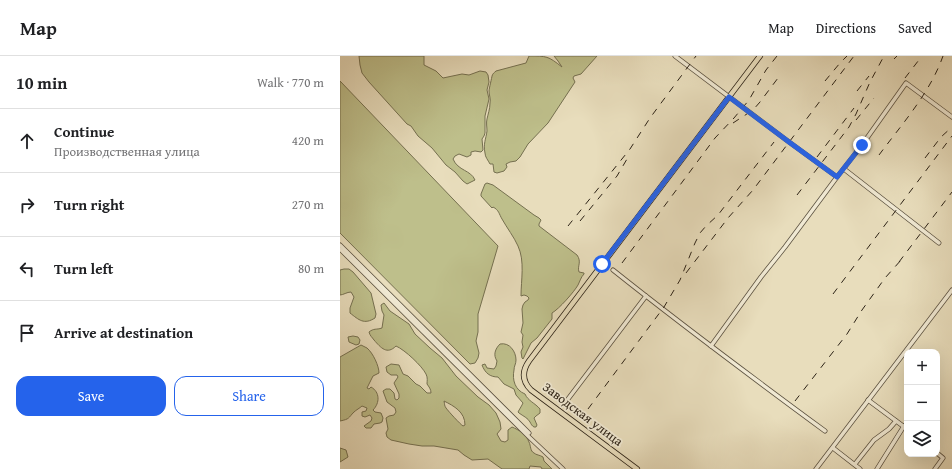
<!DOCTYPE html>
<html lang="en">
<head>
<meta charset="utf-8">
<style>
  body { margin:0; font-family:"Gentium Book Plus",serif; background:#f2f2f2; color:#202124 }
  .controls { position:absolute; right:12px; bottom:12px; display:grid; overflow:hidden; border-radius:8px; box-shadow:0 4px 16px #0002 }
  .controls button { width:36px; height:36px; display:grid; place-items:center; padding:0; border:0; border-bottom:1px solid #e0e0e0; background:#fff; color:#202124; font:20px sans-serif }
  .stop { position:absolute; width:12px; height:12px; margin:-9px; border:3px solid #2563eb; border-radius:50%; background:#fff }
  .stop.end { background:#2563eb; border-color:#fff; box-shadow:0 1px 4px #0008 }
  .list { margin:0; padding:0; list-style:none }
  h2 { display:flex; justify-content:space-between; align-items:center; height:52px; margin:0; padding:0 16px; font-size:17px }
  h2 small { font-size:13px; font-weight:400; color:#757577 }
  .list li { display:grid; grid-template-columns:26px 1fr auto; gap:12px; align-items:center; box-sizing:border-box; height:64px; padding:0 16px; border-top:1px solid #e0e0e0 }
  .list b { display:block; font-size:15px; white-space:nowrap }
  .list p { margin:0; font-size:13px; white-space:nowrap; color:#757577 }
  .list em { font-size:13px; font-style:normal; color:#757577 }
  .actions { display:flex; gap:8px; padding:12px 16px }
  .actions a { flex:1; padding:9px 0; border:1px solid #2563eb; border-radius:12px; text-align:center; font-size:14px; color:#2563eb }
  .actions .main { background:#2563eb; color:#fff }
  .icon { flex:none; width:22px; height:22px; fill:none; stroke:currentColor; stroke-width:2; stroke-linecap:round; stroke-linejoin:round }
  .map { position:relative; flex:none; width:612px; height:413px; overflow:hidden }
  header { display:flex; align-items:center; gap:24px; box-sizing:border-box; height:56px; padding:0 20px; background:#fff; border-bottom:1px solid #e0e0e0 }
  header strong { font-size:19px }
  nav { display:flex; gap:22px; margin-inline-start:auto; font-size:14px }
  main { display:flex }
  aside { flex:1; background:#fff }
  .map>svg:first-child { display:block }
  .green { fill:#bebf8b; stroke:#757050; fill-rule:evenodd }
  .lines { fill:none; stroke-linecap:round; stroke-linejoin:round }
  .minor-casing { stroke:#5b5140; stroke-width:5 }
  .major-casing { stroke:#2c2216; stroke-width:6 }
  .minor { stroke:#f0e9d3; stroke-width:3.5 }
  .major { stroke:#e8ddbc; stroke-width:4.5 }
  .rail { stroke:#2c2216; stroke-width:1; stroke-dasharray:7 7; stroke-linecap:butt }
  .route { stroke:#2563eb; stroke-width:5 }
  .labels { text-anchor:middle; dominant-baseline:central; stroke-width:3.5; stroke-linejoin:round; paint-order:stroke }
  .street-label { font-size:13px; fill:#2c2216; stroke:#f0e9d3 }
</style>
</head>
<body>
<header>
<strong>Map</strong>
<nav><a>Map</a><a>Directions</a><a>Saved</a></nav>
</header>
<main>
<aside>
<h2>10 min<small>Walk · 770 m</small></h2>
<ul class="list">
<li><svg class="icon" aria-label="ahead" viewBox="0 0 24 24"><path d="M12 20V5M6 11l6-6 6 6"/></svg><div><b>Continue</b><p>Производственная улица</p></div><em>420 m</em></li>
<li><svg class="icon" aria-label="right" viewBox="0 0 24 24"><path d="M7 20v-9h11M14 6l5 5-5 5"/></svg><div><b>Turn right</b></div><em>270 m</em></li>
<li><svg class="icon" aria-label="left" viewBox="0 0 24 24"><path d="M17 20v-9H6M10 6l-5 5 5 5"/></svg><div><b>Turn left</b></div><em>80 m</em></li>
<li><svg class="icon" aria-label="arrive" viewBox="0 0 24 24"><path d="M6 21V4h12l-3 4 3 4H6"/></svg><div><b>Arrive at destination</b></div></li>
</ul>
<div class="actions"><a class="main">Save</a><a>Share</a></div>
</aside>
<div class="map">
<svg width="612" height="413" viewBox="0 0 612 413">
  <rect width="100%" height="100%" fill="#e8ddbc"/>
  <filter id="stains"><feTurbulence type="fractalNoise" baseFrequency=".005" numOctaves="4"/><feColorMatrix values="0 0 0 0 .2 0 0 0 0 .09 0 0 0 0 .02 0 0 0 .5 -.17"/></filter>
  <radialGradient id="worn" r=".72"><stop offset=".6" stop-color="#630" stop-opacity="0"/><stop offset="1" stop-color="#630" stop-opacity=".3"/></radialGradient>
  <g class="green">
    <path d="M19,0H84V9L96,15L103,22L122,18L129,19L140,15L146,16L148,19L149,26L147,34L149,43L145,60V77L144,80L142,83L143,94L141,96L135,95L131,96V99L127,101L119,98L115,100L113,103C118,115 131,114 135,124L127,128L123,125L115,116L106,109L92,92L78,80L71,70L67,68L29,26L22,17L20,9Z"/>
    <path d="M189,0C207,0 208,0 222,11L218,5L214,0H257L241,18L234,20L233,22L235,26L233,29L208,67L188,88L180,101L176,105L170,106L166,108L167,111L164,115L157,117L154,116L153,108H150C148,104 145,101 145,97C143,88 146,83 147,75C147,71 146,67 147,63C148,58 150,53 150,47C151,43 149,39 149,35C149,33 152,21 152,20C153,17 154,17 156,15L186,7Z"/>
    <path d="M0,25L158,190L138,258V276L136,285L139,297L138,302L135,307L130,308L0,177Z"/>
    <path d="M147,127L153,129L194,159L199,162L201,164L199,168V170L237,199C242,206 237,210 239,216L244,217V218C241,221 240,225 238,229C234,236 219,253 212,257V263L197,282L191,287L183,303L182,302L181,296L183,291L182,286L183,279L181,276L183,267L182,253L183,249L185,246L188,244L189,242L187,240L184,239L181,240C181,224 185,205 178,190C174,181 167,172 162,163C159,158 159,154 153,151L152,152L141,140V138L145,128Z"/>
    <path d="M4,213H9L13,216L31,237L36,258L35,262C24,269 19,264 10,257V252L14,241L11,236C7,236 3,239 0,239V214Z"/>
    <path d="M44,247L50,255L69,268L75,278L90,292L102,302L116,320L138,341L149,349L156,357L160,366L161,373L157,378L161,385L165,386L168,384V374L172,371C179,374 186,378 189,386C191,390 190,395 194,397C196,399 200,399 203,401L204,405L212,413H202L201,411L190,410L189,413H162L148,403L132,404L124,399L118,394L94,390H82L69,388L51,384L47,381L46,377L48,373L46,362L49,360L54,359L56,356L55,352L47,346L43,335L46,333H50L54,337L55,343L57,344L59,342V338L54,327L58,321L57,319H51L47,316L46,311L51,308L59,309L63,318L68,320L76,328L80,330L87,337H91C91,333 89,331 87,328C87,325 88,322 86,318C82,310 65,294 56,290C47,299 41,292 34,284C32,281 30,280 29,276C34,272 36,274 42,272L44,259L42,255L41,249ZM104,345C114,350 125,356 125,369L123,370C120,368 109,356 106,352C104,349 105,349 104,345Z"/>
    <path d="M13,280L18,281L20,284L19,288L16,289L9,286L8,281Z"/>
    <path d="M160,288C170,286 176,296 176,304C176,308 174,310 174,314C172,324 175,334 185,338C188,345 195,347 200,353V357L196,360L194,362L197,369L196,371H194C192,370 191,368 190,366C188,362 183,360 179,357L178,356L182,349L183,347L176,339L174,333L164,328L158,321C150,321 145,317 142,309L145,308L147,312L154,313L156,310L157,305C153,299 155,293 160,288Z"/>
    <path d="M21,289C23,290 25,291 27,292C33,297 39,310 39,317L33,320L27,332L29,333L31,331C40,336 40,347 33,354L35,356L41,357L43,362L42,366L40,367L34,368L31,372H26L24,370L31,365L32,362L30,359L25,361L22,360V356L26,355L27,352L22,350C20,352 16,354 14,356C8,362 10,363 0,365V301Z"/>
    <path d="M0,392L6,394L8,401L0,406Z"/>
  </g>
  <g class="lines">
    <defs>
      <g id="minor">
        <path d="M335,0L449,86L497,121L445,191L421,221L371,290"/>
        <path d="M504,113L599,187"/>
        <path d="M497,121L522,89L566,27L612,61"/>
        <path d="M0,189L189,377"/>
        <path d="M0,193L189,381L223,413"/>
        <path d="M273,214C342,269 413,322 485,375"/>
        <path d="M228,343L306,240"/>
        <path d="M528,344L567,373"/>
        <path d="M493,392L520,413"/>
        <path d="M515,408L534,384L549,373L556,365"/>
        <path d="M476,413L612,234"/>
        <path d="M537,413L564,370"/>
        <path d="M595,413L603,402L597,397"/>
      </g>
      <path id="major" d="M297,413L191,334C182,325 182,315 189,305L420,0"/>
    </defs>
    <use href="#minor" class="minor-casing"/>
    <use href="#major" class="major-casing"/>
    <use href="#minor" class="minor"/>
    <use href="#major" class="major"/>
    <g class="rail">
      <path d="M554,3L557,0"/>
      <path d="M565,22L582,0"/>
      <path d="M485,25L500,7L507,0"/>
      <path d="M517,35L529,20"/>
      <path d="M516,64L534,42"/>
      <path d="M393,67L413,54L420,46L438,22"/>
      <path d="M539,99C562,68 590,37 603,0"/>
      <path d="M477,101L514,52"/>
      <path d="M585,102L601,81L612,71"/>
      <path d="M457,139L509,71L516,58L530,26L544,0"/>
      <path d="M240,165L277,120L287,103"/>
      <path d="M228,170L290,93L310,62L356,0"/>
      <path d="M559,206L612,136"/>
      <path d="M282,207L375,82L394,62L409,44L426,14L437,0"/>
      <path d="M346,217L388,162L413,134L514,0"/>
      <path d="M493,238L612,80"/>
      <path d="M455,345L507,278L522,254L545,222L562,203"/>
      <path d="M248,353L324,251L340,224L355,187L360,177L366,170L378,159L434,86"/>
    </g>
  </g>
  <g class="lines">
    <path class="route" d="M262,208L389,41L449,86L497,121L522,89"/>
  </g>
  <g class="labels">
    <g class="street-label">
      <text transform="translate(243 358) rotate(37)">Заводская улица</text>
    </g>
  </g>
  <rect width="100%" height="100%" filter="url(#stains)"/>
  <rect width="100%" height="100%" fill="url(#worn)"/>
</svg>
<div class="controls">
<button>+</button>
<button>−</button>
<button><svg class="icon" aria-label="layers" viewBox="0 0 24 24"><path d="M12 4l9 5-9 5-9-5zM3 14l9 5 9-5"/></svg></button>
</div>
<div class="stop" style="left:262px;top:208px"></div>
<div class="stop end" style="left:522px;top:89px"></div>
</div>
</main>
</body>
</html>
